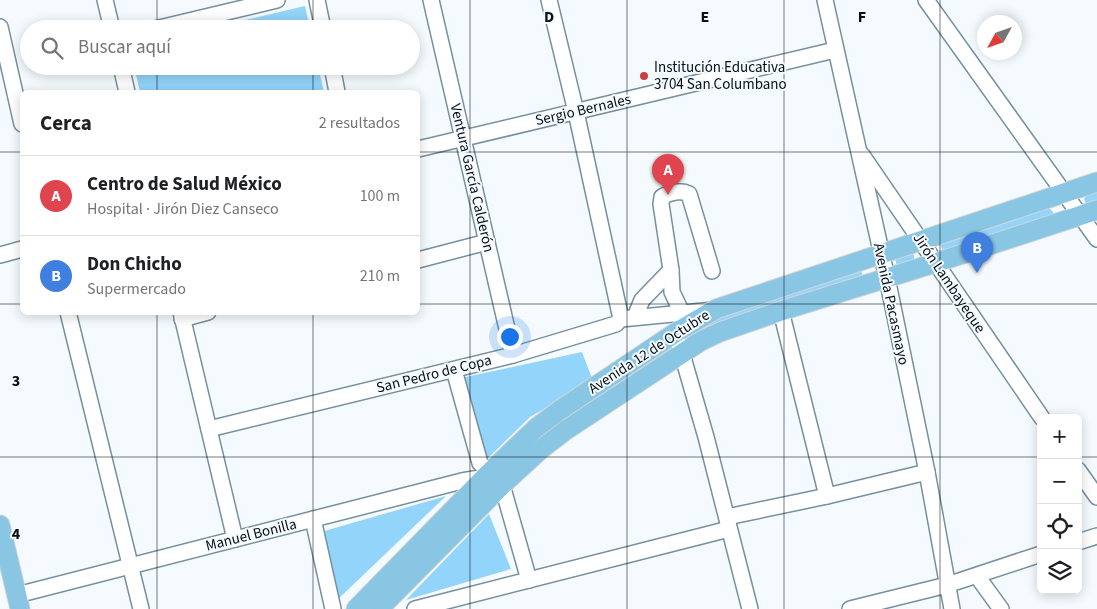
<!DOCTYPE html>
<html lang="es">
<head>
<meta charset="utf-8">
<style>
  body { margin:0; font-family:"Source Sans 3",sans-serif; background:#f6f6f6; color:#202124 }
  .controls { position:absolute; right:15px; bottom:15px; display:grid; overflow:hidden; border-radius:8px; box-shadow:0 2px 12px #0003 }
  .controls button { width:45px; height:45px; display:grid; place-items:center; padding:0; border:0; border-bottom:1px solid #e0e0e0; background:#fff; color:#202124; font:25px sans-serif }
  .compass { position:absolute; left:977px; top:15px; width:45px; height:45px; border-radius:50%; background:#fff; box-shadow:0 2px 12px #0003; rotate:230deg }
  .you { position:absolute; left:509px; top:336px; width:18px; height:18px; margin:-12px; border:4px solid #fff; border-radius:50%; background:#1a73e8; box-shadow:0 0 0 8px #1a73e833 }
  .badge { display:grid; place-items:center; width:32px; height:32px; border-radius:50%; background:#cd3e40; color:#fff; font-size:16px; font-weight:700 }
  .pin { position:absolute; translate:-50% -41px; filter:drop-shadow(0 1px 2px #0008) }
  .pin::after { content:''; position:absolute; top:26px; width:18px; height:15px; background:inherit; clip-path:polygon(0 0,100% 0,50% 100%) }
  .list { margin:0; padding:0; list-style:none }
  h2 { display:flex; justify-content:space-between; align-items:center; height:65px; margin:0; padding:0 20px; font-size:21px }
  h2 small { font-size:16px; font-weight:400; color:#757577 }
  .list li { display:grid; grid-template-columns:32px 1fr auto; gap:15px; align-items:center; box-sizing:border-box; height:80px; padding:0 20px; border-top:1px solid #e0e0e0 }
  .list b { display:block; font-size:19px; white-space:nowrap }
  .list p { margin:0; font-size:16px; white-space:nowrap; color:#757577 }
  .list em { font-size:16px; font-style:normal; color:#757577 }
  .icon { flex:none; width:28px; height:28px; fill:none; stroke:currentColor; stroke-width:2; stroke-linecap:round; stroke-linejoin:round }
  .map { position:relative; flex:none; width:1097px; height:609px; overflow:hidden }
  .search { position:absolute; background:#fff; box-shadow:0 2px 12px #0003; left:20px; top:20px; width:400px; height:55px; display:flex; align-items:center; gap:12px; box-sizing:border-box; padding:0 18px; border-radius:28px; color:#757577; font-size:19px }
  .panel { position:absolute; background:#fff; box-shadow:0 2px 12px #0003; left:20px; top:90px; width:400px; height:225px; border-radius:8px }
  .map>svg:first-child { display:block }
  .green { fill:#93d5fa }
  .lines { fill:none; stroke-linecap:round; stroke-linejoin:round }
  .minor-casing { stroke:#76909f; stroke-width:18 }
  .major-casing { stroke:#d2d4d5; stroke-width:21 }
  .minor { stroke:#fff; stroke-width:15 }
  .major { stroke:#88c6e4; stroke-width:19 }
  .grid { fill:none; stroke:#071016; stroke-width:1; stroke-opacity:0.55 }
  .poi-dot { fill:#cd3e40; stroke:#f4fafd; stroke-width:2 }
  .labels { text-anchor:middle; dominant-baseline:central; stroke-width:4; stroke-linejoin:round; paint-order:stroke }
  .poi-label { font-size:15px; fill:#071016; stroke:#f4fafd; text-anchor:start }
  .street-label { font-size:15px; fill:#071016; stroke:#f4fafd }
  .grid-label { font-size:16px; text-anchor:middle; font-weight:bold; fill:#071016; stroke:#f4fafd; stroke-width:4; stroke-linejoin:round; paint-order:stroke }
</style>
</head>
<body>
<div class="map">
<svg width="1097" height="609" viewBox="0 0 1097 609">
  <rect width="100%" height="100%" fill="#f4fafd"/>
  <g class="green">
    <path d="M305,6L310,29H208Z"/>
    <path d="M134,66H318L324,92H140Z"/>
    <path d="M1097,192V206L1086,204L1084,199L1086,196Z"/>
    <path d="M1049,208L1053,212L1054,217L944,252L939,243Z"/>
    <path d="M912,252L914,255V261L897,267L895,258Z"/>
    <path d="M860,268L864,279L689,339L688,334L709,321Z"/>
    <path d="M667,348L671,350V354L541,437L504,473L532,437Z"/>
    <path d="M582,352L593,381L530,417L484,462L461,378Z"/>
    <path d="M446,496L335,602L321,532Z"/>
    <path d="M489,514L511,569L406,600Z"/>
  </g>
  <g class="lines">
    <defs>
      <g id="minor">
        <path d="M105,0L112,29"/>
        <path d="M317,0L323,29"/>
        <path d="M431,0L513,355"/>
        <path d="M549,0L576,112L621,319"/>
        <path d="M825,0L887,278L927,472L952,609"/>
        <path d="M926,0L1097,239"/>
        <path d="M0,27L22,124"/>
        <path d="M155,29L277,0"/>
        <path d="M121,66L127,92"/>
        <path d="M332,66L337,92"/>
        <path d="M418,149L835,50"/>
        <path d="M862,155L1042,418"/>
        <path d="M0,255L22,249"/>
        <path d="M418,260L487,242"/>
        <path d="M781,311L827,496"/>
        <path d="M68,312L141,609"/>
        <path d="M181,312L235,539"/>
        <path d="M682,313L672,292L671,270L661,204L662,197C670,192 681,190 689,194L712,271"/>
        <path d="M635,317L642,300L671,270"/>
        <path d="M182,319L208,312"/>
        <path d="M675,333L682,354L706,437L750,609"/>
        <path d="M454,370L480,463L502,485L529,580"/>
        <path d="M209,429L513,355L616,324L621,319L714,310"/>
        <path d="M1078,470L1097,497"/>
        <path d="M727,517L827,496L927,472"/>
        <path d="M313,519L333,609"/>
        <path d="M1078,542L1097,536"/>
        <path d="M977,576L1001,609"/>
        <path d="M17,595L462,481L486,477"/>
        <path d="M415,609L729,529"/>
        <path d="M850,609L947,585L1041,554"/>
      </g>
      <g id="major">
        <path d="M0,525L20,609"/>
        <path d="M356,609L489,473L536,428L560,410L675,333L716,309L1097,182"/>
        <path d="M379,609L502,485L540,450L566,430L701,341L720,332L781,311L935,263L1097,210"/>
      </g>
    </defs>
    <use href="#minor" class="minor-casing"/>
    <use href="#major" class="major-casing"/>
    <use href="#minor" class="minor"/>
    <use href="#major" class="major"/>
  </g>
  <path class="grid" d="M157,0V29M313,0V29M470,0V609M627,0V609M784,0V609M940,0V609M157,66V92M313,66V92M0,152H22M418,152H1097M0,304H22M418,304H1097M157,312V609M313,312V609M0,457H1041M1078,457H1097"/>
  <circle class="poi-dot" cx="644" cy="76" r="5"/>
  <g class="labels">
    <g class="poi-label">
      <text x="654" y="67">Institución Educativa<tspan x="654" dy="17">3704 San Columbano</tspan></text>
    </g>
    <g class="street-label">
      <text transform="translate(583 110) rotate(-13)">Sergio Bernales</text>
      <text transform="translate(472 178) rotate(77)">Ventura García Calderón</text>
      <text transform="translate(949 283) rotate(56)">Jirón Lambayeque</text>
      <text transform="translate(891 304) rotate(78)">Avenida Pacasmayo</text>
      <text transform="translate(649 352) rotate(-33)">Avenida 12 de Octubre</text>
      <text transform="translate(434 374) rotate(-14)">San Pedro de Copa</text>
      <text transform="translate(251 535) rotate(-14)">Manuel Bonilla</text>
    </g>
  </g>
  <g class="grid-label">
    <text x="549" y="22">D</text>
    <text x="705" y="22">E</text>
    <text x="862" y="22">F</text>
    <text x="16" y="386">3</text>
    <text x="16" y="539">4</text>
  </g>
</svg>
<div class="controls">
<button>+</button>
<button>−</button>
<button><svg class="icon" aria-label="locate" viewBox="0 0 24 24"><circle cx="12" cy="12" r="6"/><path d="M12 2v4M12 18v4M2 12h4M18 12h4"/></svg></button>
<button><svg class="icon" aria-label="layers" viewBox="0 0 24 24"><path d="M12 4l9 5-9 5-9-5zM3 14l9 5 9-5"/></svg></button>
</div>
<svg class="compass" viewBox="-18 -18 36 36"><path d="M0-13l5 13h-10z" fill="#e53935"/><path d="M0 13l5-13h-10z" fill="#757577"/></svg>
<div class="you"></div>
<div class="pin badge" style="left:668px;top:195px;background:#e0444e">A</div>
<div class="pin badge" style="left:977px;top:273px;background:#3f7fe0">B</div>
<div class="search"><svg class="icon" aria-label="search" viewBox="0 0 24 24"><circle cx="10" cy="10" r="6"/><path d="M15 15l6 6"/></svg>Buscar aquí</div>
<section class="panel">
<h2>Cerca<small>2 resultados</small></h2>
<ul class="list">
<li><span class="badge" style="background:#e0444e">A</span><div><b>Centro de Salud México</b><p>Hospital · Jirón Diez Canseco</p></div><em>100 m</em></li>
<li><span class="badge" style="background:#3f7fe0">B</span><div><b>Don Chicho</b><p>Supermercado</p></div><em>210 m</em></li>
</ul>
</section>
</div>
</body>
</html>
